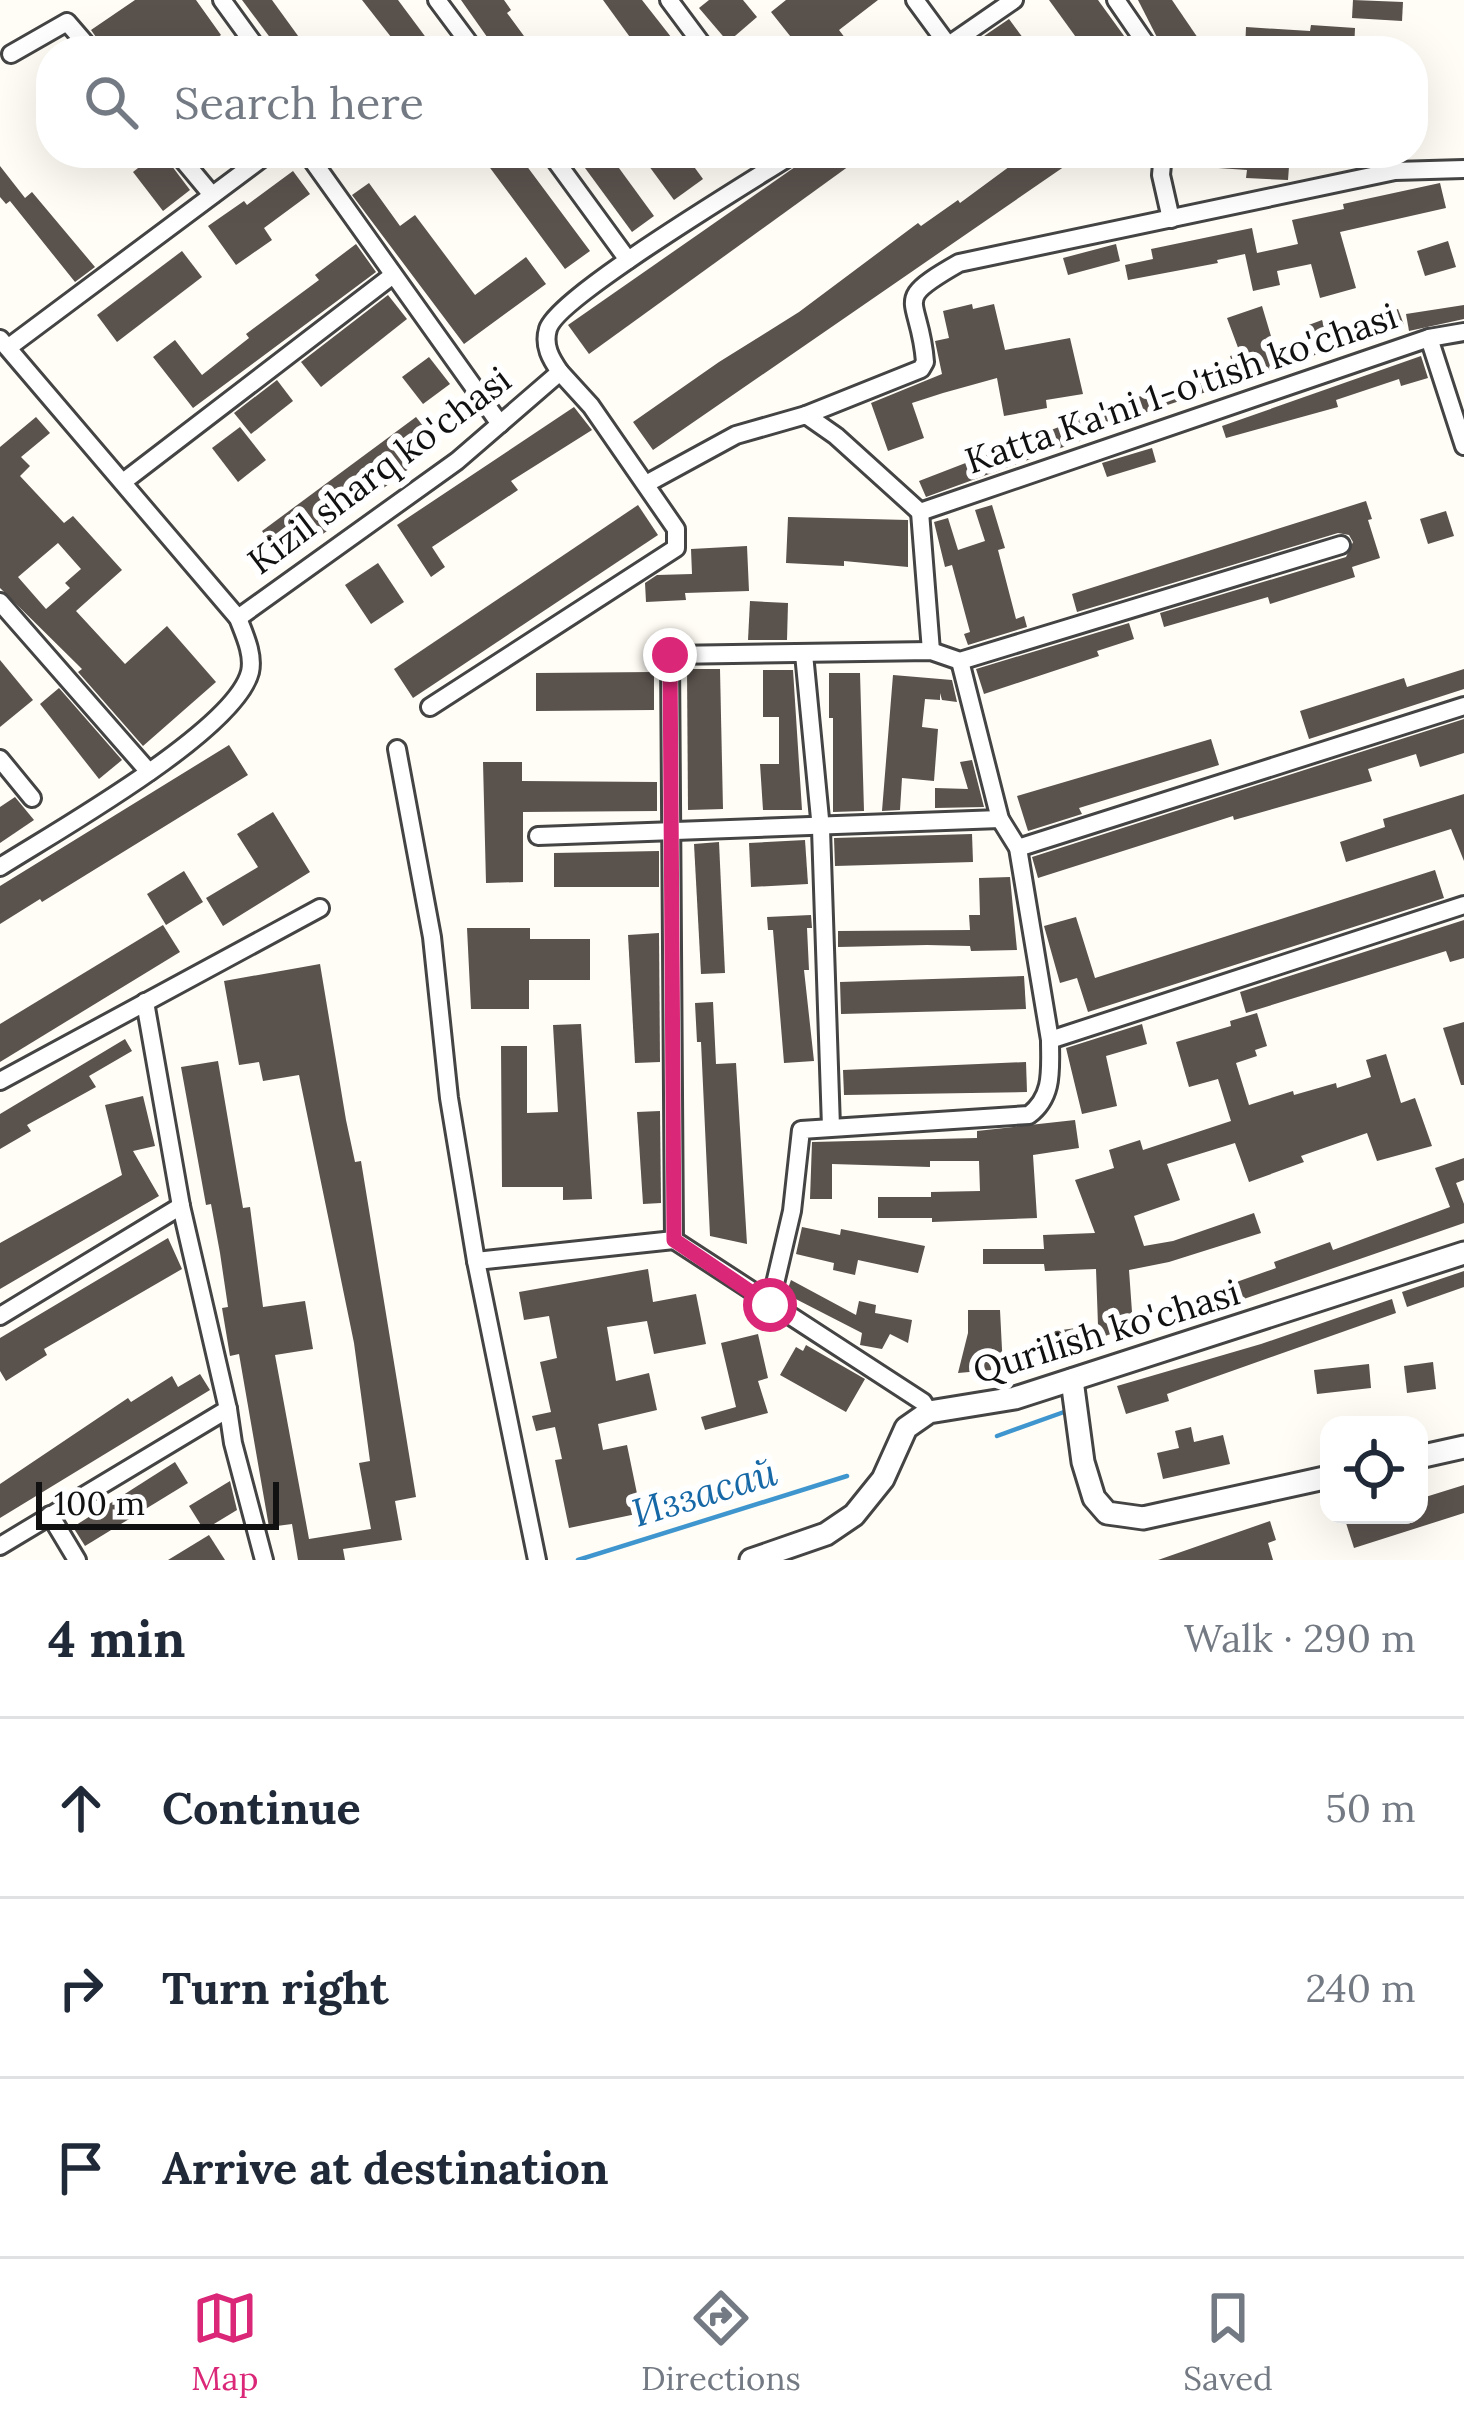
<!DOCTYPE html>
<html lang="en">
<head>
<meta charset="utf-8">
<style>
  body { margin:0; font-family:Lora,serif; background:#f6f6f7; color:#1f2937 }
  .controls { position:absolute; right:36px; bottom:36px; display:grid; overflow:hidden; border-radius:24px; box-shadow:0 12px 48px #0002 }
  .controls button { width:108px; height:108px; display:grid; place-items:center; padding:0; border:0; border-bottom:3px solid #e0e1e3; background:#fff; color:#1f2937; font:60px sans-serif }
  .scale { position:absolute; left:36px; bottom:30px; width:243px; box-sizing:border-box; padding-left:12px; border:6px solid #111; border-top:0; font-size:33px; line-height:42px; white-space:nowrap; color:#111; -webkit-text-stroke:9px #fff; paint-order:stroke }
  .stop { position:absolute; width:36px; height:36px; margin:-27px; border:9px solid #db2777; border-radius:50%; background:#fff }
  .stop.end { background:#db2777; border-color:#fff; box-shadow:0 3px 12px #0008 }
  .list { margin:0; padding:0; list-style:none }
  h2 { display:flex; justify-content:space-between; align-items:center; height:156px; margin:0; padding:0 48px; font-size:51px }
  h2 small { font-size:39px; font-weight:400; color:#747a83 }
  .list li { display:grid; grid-template-columns:78px 1fr auto; gap:36px; align-items:center; box-sizing:border-box; height:180px; padding:0 48px; border-top:3px solid #e0e1e3 }
  .list b { display:block; font-size:45px; white-space:nowrap }
  .list em { font-size:39px; font-style:normal; color:#747a83 }
  .icon { flex:none; width:66px; height:66px; fill:none; stroke:currentColor; stroke-width:2; stroke-linecap:round; stroke-linejoin:round }
  .map { position:relative; flex:none; width:1464px; height:1560px; overflow:hidden }
  .search { position:absolute; background:#fff; box-shadow:0 12px 48px #0002; left:36px; right:36px; top:36px; height:132px; display:flex; align-items:center; gap:30px; box-sizing:border-box; padding:0 42px; border-radius:48px; color:#747a83; font-size:45px }
  .sheet { height:696px; background:#fff }
  nav { display:flex; justify-content:space-around; align-items:center; box-sizing:border-box; height:168px; border-top:3px solid #e0e1e3; background:#fff; font-size:33px; color:#747a83 }
  nav a { display:grid; justify-items:center; gap:6px }
  nav .on { color:#db2777 }
  .map>svg:first-child { display:block }
  .lines { fill:none; stroke-linecap:round; stroke-linejoin:round }
  .stream { stroke:#3f96cf; stroke-width:4.5 }
  .building { fill:#5a524d; fill-rule:evenodd }
  .minor-casing { stroke:#444; stroke-width:22 }
  .tertiary-casing { stroke:#444; stroke-width:27 }
  .minor { stroke:#fff; stroke-width:16 }
  .tertiary { stroke:#fff; stroke-width:21 }
  .route { stroke:#db2777; stroke-width:15 }
  .labels { text-anchor:middle; dominant-baseline:central; stroke-width:12; stroke-linejoin:round; paint-order:stroke }
  .street-label { font-size:36px; fill:#111; stroke:#fff }
  .water-label { font-size:39px; font-style:italic; fill:#1768a6; stroke:#fff }
</style>
</head>
<body>
<div class="map">
<svg width="1464" height="1560" viewBox="0 0 1464 1560">
  <rect width="100%" height="100%" fill="#fffdf5"/>
  <g class="lines">
    <g class="stream">
      <path d="M997,1436L1064,1412"/>
      <path d="M578,1560L847,1476"/>
    </g>
  </g>
  <g class="building">
    <path d="M135,0H196L221,35L198,51H177L167,37L146,51H106L91,30Z"/>
    <path d="M242,0H272L309,51H280Z"/>
    <path d="M362,0H398L436,51H402Z"/>
    <path d="M461,0H504L511,10L507,13L535,51H497Z"/>
    <path d="M603,0H642L682,51H640Z"/>
    <path d="M709,0H743L757,17L728,42L699,8Z"/>
    <path d="M786,0H878L839,30L855,51H802L771,12Z"/>
    <path d="M1049,0H1098L1135,51H1086Z"/>
    <path d="M1138,0H1172L1202,44L1191,51H1164Z"/>
    <path d="M1353,0L1403,2L1402,21L1352,18Z"/>
    <path d="M1009,19L1026,42L1013,51H962Z"/>
    <path d="M1311,25L1355,28L1354,51H1245L1246,27L1310,31Z"/>
    <path d="M157,153H162L190,190L163,211L133,172Z"/>
    <path d="M479,153H511L522,168L526,165L590,251L565,269Z"/>
    <path d="M574,153H608L654,216L632,232Z"/>
    <path d="M650,153H684L703,179L674,200L643,158Z"/>
    <path d="M815,153H867L589,354L568,325Z"/>
    <path d="M1028,153H1084L653,450L633,422L719,362L799,312L918,223L921,226L958,200L960,203Z"/>
    <path d="M1205,153H1290L1288,180L1246,178L1247,170L1204,167Z"/>
    <path d="M0,166L25,198L32,192L95,267L75,282L10,201L6,204L0,197Z"/>
    <path d="M293,171L310,194L264,228L272,240L236,265L208,226L244,201L247,205Z"/>
    <path d="M369,183L400,226L415,215L475,295L526,257L546,284L464,344L352,195Z"/>
    <path d="M1440,183L1446,208L1340,232L1356,288L1320,298L1311,264L1277,271L1280,285L1253,291L1245,254L1217,260L1218,263L1128,280L1125,265L1153,259L1151,249L1252,228L1257,253L1298,244L1292,220L1344,209L1343,204Z"/>
    <path d="M1448,241L1456,267L1425,276L1417,251Z"/>
    <path d="M356,244L376,272L193,408L153,357L175,340L202,375L249,338L246,334L319,280L315,275Z"/>
    <path d="M1116,244L1120,261L1068,275L1063,258Z"/>
    <path d="M182,251L202,277L117,342L97,315Z"/>
    <path d="M388,295L407,319L321,387L301,362Z"/>
    <path d="M972,304L973,309L994,304L1005,350L1070,338L1083,394L1046,400L1047,408L1004,416L997,378L943,393L912,403L924,438L888,451L871,403L942,374L935,341L949,338L943,311Z"/>
    <path d="M1464,305V319L1409,331L1406,314Z"/>
    <path d="M1262,306L1276,353L1311,342L1306,326L1322,320L1327,335L1398,309L1404,325L1135,416L1091,437L926,497L919,481L1129,400L1233,365L1230,356L1240,353L1227,318Z"/>
    <path d="M1421,356L1428,378L1401,386L1399,379L1336,400L1338,407L1226,438L1222,426Z"/>
    <path d="M429,357L450,384L423,404L402,377Z"/>
    <path d="M277,380L293,401L251,434L234,413Z"/>
    <path d="M574,407L592,430L511,481L518,490L432,547L445,567L431,577L397,525Z"/>
    <path d="M36,417L50,433L21,457L30,466L20,476L64,523L73,516L122,570L76,611L125,664L167,626L216,682L143,746L78,672L82,669L0,588V447ZM58,543L81,569L65,583L70,588L46,609L18,577Z"/>
    <path d="M416,417L439,446L286,562L262,531Z"/>
    <path d="M240,427L266,460L238,482L212,448Z"/>
    <path d="M1152,448L1156,462L1107,477L1102,463Z"/>
    <path d="M1366,501L1372,519L1368,520L1380,558L1352,567L1355,577L1270,604L1268,597L1164,627L1160,613L1346,557L1353,542L1349,535L1338,533L1077,612L1072,594Z"/>
    <path d="M638,505L658,535L413,698L394,669Z"/>
    <path d="M992,505L1005,548L998,550L1016,619L1024,616L1027,627L968,645L964,634L970,632L952,565L945,567L934,522L948,518L958,550L985,541L975,510Z"/>
    <path d="M1446,511L1454,536L1428,544L1420,519Z"/>
    <path d="M788,517L908,520V567L844,561V566L786,563Z"/>
    <path d="M747,546L749,591L685,593L686,600L646,602L645,583L657,575L692,574L691,549Z"/>
    <path d="M378,563L404,602L371,624L345,585Z"/>
    <path d="M750,601L788,603L787,640H748Z"/>
    <path d="M1129,623L1134,639L1097,651L1099,656L984,694L976,669Z"/>
    <path d="M0,660L33,700L0,727Z"/>
    <path d="M687,669H720L723,809L688,810Z"/>
    <path d="M1464,669V689L1309,739L1300,711L1404,678L1407,687Z"/>
    <path d="M763,670H793L802,810H763L760,764H779V717H763Z"/>
    <path d="M654,672V710L536,711V673Z"/>
    <path d="M829,673H860L864,811L833,812V718H829Z"/>
    <path d="M893,675L952,680L957,702L942,700L940,693V700L925,699L922,727L938,729L934,781L902,778L900,810L882,811Z"/>
    <path d="M59,688L122,760L99,779L40,704Z"/>
    <path d="M1464,719V753L1420,767L1416,754L1368,769L1372,781L1234,820L1233,816L1038,878L1032,857Z"/>
    <path d="M1211,739L1219,765L1079,808L1082,814L1028,831L1017,796Z"/>
    <path d="M229,745L248,775L42,902L40,899L0,924V886Z"/>
    <path d="M972,760L984,807L935,808V788L968,789L960,762Z"/>
    <path d="M483,762H522V781L657,782V811L523,812V882L486,883Z"/>
    <path d="M1464,794V861L1451,829L1346,862L1340,842L1385,827L1383,819Z"/>
    <path d="M15,797L34,820L0,843V807Z"/>
    <path d="M273,812L310,872L223,926L206,898L258,867L237,834Z"/>
    <path d="M972,834L973,862L835,866L834,838Z"/>
    <path d="M805,840L808,884L751,887L749,843Z"/>
    <path d="M719,842L725,973L701,974L694,844Z"/>
    <path d="M659,851V887H554V853Z"/>
    <path d="M1435,870L1444,898L1088,1012L1077,978L1060,983L1044,926L1076,917L1095,978Z"/>
    <path d="M184,871L203,902L166,925L147,894Z"/>
    <path d="M1010,877L1017,950L971,951L970,946L927,945L838,947V931L970,930L969,915H980L979,878Z"/>
    <path d="M811,915L812,928H807L809,970H804L814,1061L784,1063L773,930H768L767,917Z"/>
    <path d="M1464,920V958L1450,962L1446,951L1246,1013L1240,992Z"/>
    <path d="M163,925L180,952L0,1062V1024Z"/>
    <path d="M467,928H530V939H590V980H529V1009H471Z"/>
    <path d="M659,933L660,1062L635,1063L628,935Z"/>
    <path d="M320,964L346,1120L355,1162L361,1161L416,1497L395,1501L402,1540L343,1549L345,1560H298L292,1524L269,1527L239,1354L230,1356L222,1308L228,1307L220,1253L211,1204L206,1205L181,1067L218,1061L243,1208L250,1207L263,1307L305,1301L313,1349L275,1355L309,1539L371,1529L359,1463L370,1461L354,1343L299,1075L263,1081L259,1062L239,1065L224,981Z"/>
    <path d="M1024,976L1026,1009L841,1014L840,982Z"/>
    <path d="M713,1002L716,1064L736,1063L747,1244L710,1236L701,1042H697L695,1003Z"/>
    <path d="M1257,1013L1267,1046L1255,1050L1257,1056L1236,1063L1249,1105L1293,1091L1294,1095L1336,1083L1337,1088L1371,1077L1366,1060L1386,1054L1401,1103L1415,1098L1432,1146L1377,1161L1367,1133L1301,1156L1304,1162L1249,1182L1235,1143L1167,1164L1180,1200L1134,1216L1144,1246L1173,1241L1254,1213L1261,1233L1169,1262L1129,1270L1133,1326L1080,1345V1348L1042,1352L1040,1333L1098,1325L1096,1269L1045,1271L1044,1264H983V1249H1044L1043,1235L1095,1233L1075,1180L1114,1168L1109,1150L1140,1140L1143,1150L1231,1121L1218,1079L1189,1087L1176,1042L1231,1026L1230,1021Z"/>
    <path d="M1464,1022V1085H1461L1443,1028Z"/>
    <path d="M581,1024L592,1199L563,1200V1187H502L501,1046H527V1113L558,1112L553,1025Z"/>
    <path d="M1142,1024L1147,1044L1106,1056L1117,1106L1082,1114L1066,1048Z"/>
    <path d="M125,1039L132,1051L89,1076L96,1087L27,1125L31,1131L0,1149V1114Z"/>
    <path d="M1026,1062L1027,1092L844,1095L843,1070Z"/>
    <path d="M143,1096L155,1146L133,1151L159,1196L0,1289V1243L122,1175L105,1105Z"/>
    <path d="M660,1111L661,1203L643,1204L637,1112Z"/>
    <path d="M1075,1120L1079,1148L1033,1155L1037,1218L932,1222V1218H878V1197H931V1192L980,1191L979,1161H930V1167L832,1164V1199H810L812,1142L977,1138V1131Z"/>
    <path d="M1464,1158V1180L1456,1183L1464,1204V1223L1186,1319L1180,1302L1276,1268L1274,1262L1330,1242L1333,1250L1450,1207L1435,1168Z"/>
    <path d="M802,1227L840,1235L841,1229L925,1246L918,1273L858,1260L855,1275L833,1270L834,1263L796,1254Z"/>
    <path d="M168,1238L182,1269L44,1349L47,1355L6,1381L0,1371V1338Z"/>
    <path d="M648,1269L653,1302L696,1294L706,1344L654,1354L647,1321L607,1327L616,1381L649,1373L657,1410L598,1424L603,1450L627,1445L641,1513L569,1528L555,1460L562,1459L555,1427L536,1431L532,1416L551,1412L540,1362L557,1358L549,1316L524,1320L519,1292Z"/>
    <path d="M1464,1271V1287L1407,1307L1402,1292Z"/>
    <path d="M791,1280L856,1315L859,1301L876,1305L875,1313L912,1320L908,1343L890,1334L882,1349L860,1345L862,1333L786,1294Z"/>
    <path d="M1392,1299L1396,1313L1167,1394L1169,1401L1126,1414L1117,1386L1261,1344Z"/>
    <path d="M968,1310H1000L1003,1369L958,1373L968,1333Z"/>
    <path d="M758,1334L768,1378L758,1381L768,1413L705,1430L701,1417L736,1407L721,1343Z"/>
    <path d="M806,1345L865,1379L846,1412L780,1375L796,1347L803,1351Z"/>
    <path d="M1433,1362L1436,1389L1407,1393L1404,1366Z"/>
    <path d="M1369,1364L1371,1388L1317,1394L1314,1370Z"/>
    <path d="M200,1374L210,1390L0,1518V1484L128,1398L131,1402L172,1376L178,1387Z"/>
    <path d="M1191,1427L1194,1442L1223,1435L1230,1464L1163,1479L1157,1453L1179,1448L1175,1431Z"/>
    <path d="M175,1462L188,1483L85,1546L73,1527Z"/>
    <path d="M230,1481L237,1510L204,1530L189,1506Z"/>
    <path d="M1464,1485V1513L1354,1548L1346,1523L1370,1515H1419V1499Z"/>
    <path d="M1270,1521L1276,1540L1268,1543L1273,1560H1158Z"/>
    <path d="M209,1535L225,1560H168Z"/>
  </g>
  <g class="lines">
    <defs>
      <g id="minor">
        <path d="M222,0L259,51"/>
        <path d="M437,0L475,51"/>
        <path d="M669,0L707,51"/>
        <path d="M915,0L948,45"/>
        <path d="M1116,0L1151,51"/>
        <path d="M940,51L1014,0"/>
        <path d="M11,54L67,22L92,51"/>
        <path d="M177,153L212,195"/>
        <path d="M307,153L500,424"/>
        <path d="M550,153L628,260"/>
        <path d="M1163,153L1161,175L1171,219"/>
        <path d="M1429,338L1464,446"/>
        <path d="M0,339L238,618C244,634 254,654 250,672C235,731 55,832 0,867"/>
        <path d="M9,347L269,153"/>
        <path d="M560,372C551,359 543,346 548,329C558,296 755,179 795,153"/>
        <path d="M806,415L921,369L925,362C920,295 889,303 959,263L1395,171L1464,169"/>
        <path d="M123,482L393,275"/>
        <path d="M646,484L736,435L806,415L836,436L920,512"/>
        <path d="M920,512L1429,338L1464,332"/>
        <path d="M920,512L931,651"/>
        <path d="M0,602L149,772"/>
        <path d="M238,618L457,461L560,372L591,406L676,529V548L430,707"/>
        <path d="M804,654L821,829L831,1127"/>
        <path d="M960,661L1000,819L1018,848L1050,1040"/>
        <path d="M397,749L432,937L449,1098L476,1261L537,1560"/>
        <path d="M0,759L32,798"/>
        <path d="M538,836L1000,819"/>
        <path d="M1018,848L1464,706"/>
        <path d="M0,1081L320,908"/>
        <path d="M476,1261L674,1240"/>
        <path d="M770,1305L792,1211L801,1130L1029,1115C1054,1096 1050,1069 1050,1040L1464,905"/>
        <path d="M0,1316L181,1206"/>
        <path d="M228,1409L233,1443L264,1560"/>
        <path d="M929,1412L923,1402L674,1240L670,655L931,651L960,661L1341,545"/>
        <path d="M50,1515L77,1560"/>
        <path d="M0,1546L228,1409L181,1206L145,1002"/>
      </g>
      <g id="tertiary">
        <path d="M1072,1380L1083,1462L1094,1498L1107,1513L1143,1518L1329,1477"/>
        <path d="M1419,1457L1464,1447"/>
        <path d="M751,1560L826,1534L854,1515L883,1479L906,1428L929,1412L1015,1398L1464,1253"/>
      </g>
    </defs>
    <use href="#minor" class="minor-casing"/>
    <use href="#tertiary" class="tertiary-casing"/>
    <use href="#minor" class="minor"/>
    <use href="#tertiary" class="tertiary"/>
  </g>
  <g class="lines">
    <path class="route" d="M670,655L674,1240L770,1305"/>
  </g>
  <g class="labels">
    <g class="street-label">
      <text transform="translate(1181 388) rotate(-19)">Katta Ka'ni 1-o'tish ko'chasi</text>
      <text transform="translate(379 470) rotate(-37)">Kizil sharq ko'chasi</text>
      <text transform="translate(1106 1331) rotate(-17)">Qurilish ko'chasi</text>
    </g>
    <g class="water-label">
      <text transform="translate(704 1492) rotate(-17)">Иззасай</text>
    </g>
  </g>
</svg>
<div class="controls">
<button><svg class="icon" aria-label="locate" viewBox="0 0 24 24"><circle cx="12" cy="12" r="6"/><path d="M12 2v4M12 18v4M2 12h4M18 12h4"/></svg></button>
</div>
<div class="scale">100 m</div>
<div class="stop" style="left:770px;top:1305px"></div>
<div class="stop end" style="left:670px;top:655px"></div>
<div class="search"><svg class="icon" aria-label="search" viewBox="0 0 24 24"><circle cx="10" cy="10" r="6"/><path d="M15 15l6 6"/></svg>Search here</div>
</div>
<section class="sheet">
<h2>4 min<small>Walk · 290 m</small></h2>
<ul class="list">
<li><svg class="icon" aria-label="ahead" viewBox="0 0 24 24"><path d="M12 20V5M6 11l6-6 6 6"/></svg><div><b>Continue</b></div><em>50 m</em></li>
<li><svg class="icon" aria-label="right" viewBox="0 0 24 24"><path d="M7 20v-9h11M14 6l5 5-5 5"/></svg><div><b>Turn right</b></div><em>240 m</em></li>
<li><svg class="icon" aria-label="arrive" viewBox="0 0 24 24"><path d="M6 21V4h12l-3 4 3 4H6"/></svg><div><b>Arrive at destination</b></div></li>
</ul>
</section>
<nav>
<a class="on"><svg class="icon" aria-label="map" viewBox="0 0 24 24"><path d="M3 6l6-2 6 2 6-2v14l-6 2-6-2-6 2zM9 4v14M15 6v14"/></svg>Map</a>
<a><svg class="icon" aria-label="directions" viewBox="0 0 24 24"><path d="M12 3l9 9-9 9-9-9zM9 14v-3h6M13 9l2 2-2 2"/></svg>Directions</a>
<a><svg class="icon" aria-label="saved" viewBox="0 0 24 24"><path d="M7 4h10v16l-5-4-5 4z"/></svg>Saved</a>
</nav>
</body>
</html>
